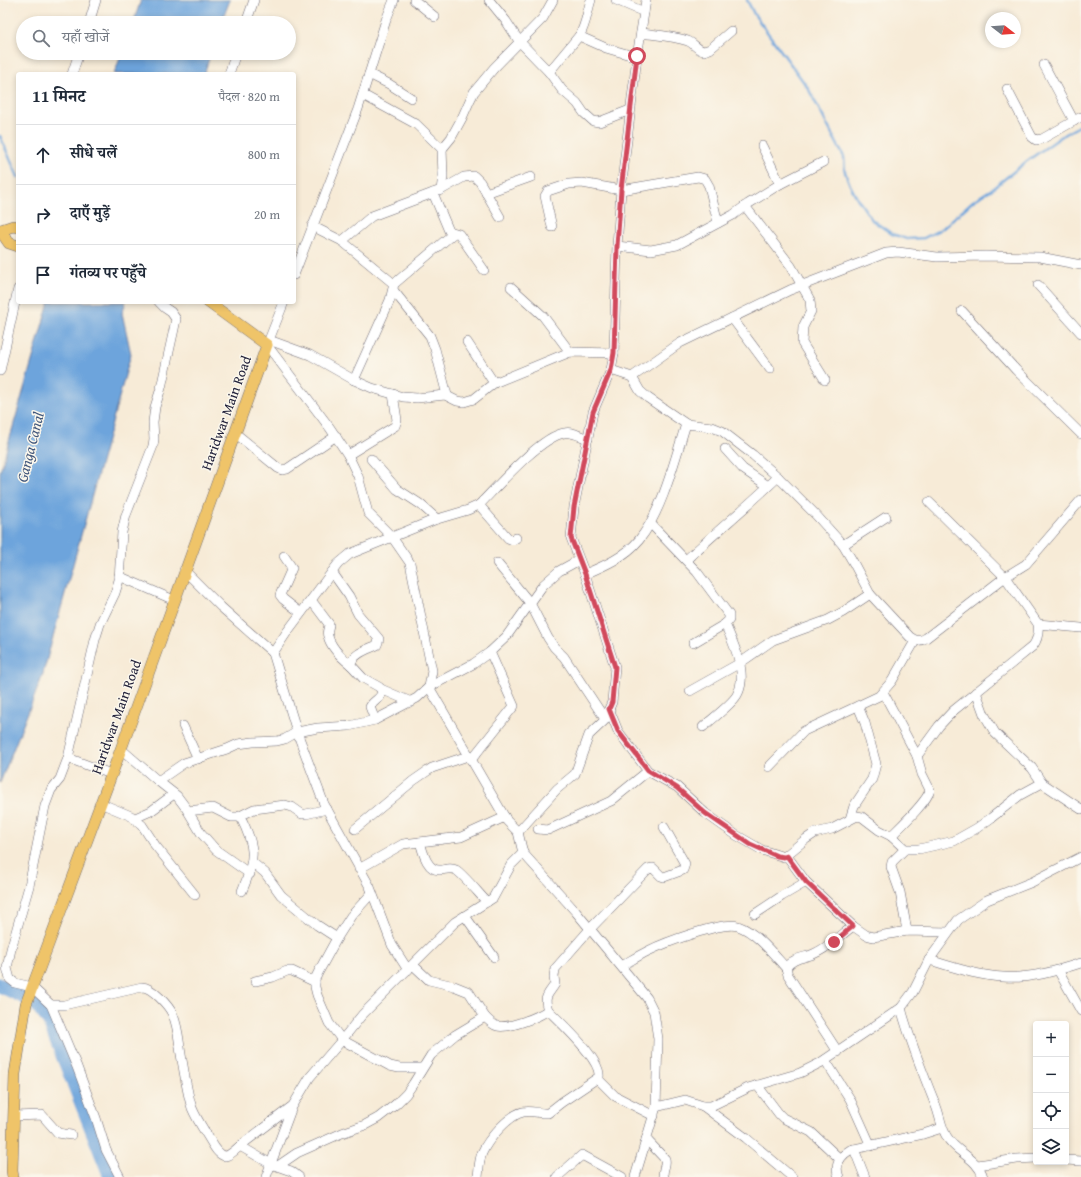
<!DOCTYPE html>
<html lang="hi">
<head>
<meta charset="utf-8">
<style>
  body { margin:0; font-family:"Gentium Book Plus","Noto Serif Devanagari",serif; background:#f6f6f7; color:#1f2937 }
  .controls { position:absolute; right:12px; bottom:12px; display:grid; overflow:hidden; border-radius:4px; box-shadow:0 2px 6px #0003 }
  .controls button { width:36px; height:36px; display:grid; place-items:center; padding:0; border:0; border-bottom:1px solid #e0e1e3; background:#fff; color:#1f2937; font:20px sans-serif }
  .compass { position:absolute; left:985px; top:12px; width:36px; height:36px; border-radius:50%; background:#fff; box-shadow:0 2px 6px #0003; rotate:107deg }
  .stop { position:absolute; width:12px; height:12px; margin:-9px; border:3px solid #d1495b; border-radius:50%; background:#fff }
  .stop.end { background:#d1495b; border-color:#fff; box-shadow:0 1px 4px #0008 }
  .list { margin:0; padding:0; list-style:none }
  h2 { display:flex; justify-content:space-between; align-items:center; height:52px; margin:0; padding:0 16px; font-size:17px }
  h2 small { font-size:13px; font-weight:400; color:#747a83 }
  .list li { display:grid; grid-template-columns:26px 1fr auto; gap:12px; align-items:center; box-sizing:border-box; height:60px; padding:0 16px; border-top:1px solid #e0e1e3 }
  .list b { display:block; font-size:15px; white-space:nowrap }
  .list em { font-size:13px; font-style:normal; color:#747a83 }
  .icon { flex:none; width:22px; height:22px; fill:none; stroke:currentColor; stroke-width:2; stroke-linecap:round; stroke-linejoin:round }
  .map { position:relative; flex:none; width:1081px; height:1177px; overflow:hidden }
  .search { position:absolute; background:#fff; box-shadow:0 2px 6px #0003; left:16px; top:16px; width:280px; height:44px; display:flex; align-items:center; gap:10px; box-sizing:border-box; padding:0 14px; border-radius:22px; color:#747a83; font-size:15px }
  .panel { position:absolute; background:#fff; box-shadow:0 2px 6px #0003; left:16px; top:72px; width:280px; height:232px; border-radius:4px }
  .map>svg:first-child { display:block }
  .water { fill:#6da4dc; stroke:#48638c }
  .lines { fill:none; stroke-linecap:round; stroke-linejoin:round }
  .stream { stroke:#6da4dc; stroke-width:2.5 }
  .river { stroke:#6da4dc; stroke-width:15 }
  .minor-casing { stroke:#6d6872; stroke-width:10 }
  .major-casing { stroke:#6d6872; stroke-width:12 }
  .minor { stroke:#fff; stroke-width:9 }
  .major { stroke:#efc469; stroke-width:11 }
  .route { stroke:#d1495b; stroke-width:5 }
  .labels { text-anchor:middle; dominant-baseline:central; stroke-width:3; stroke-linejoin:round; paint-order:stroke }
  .street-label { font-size:14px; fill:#22223b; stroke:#fbf7ec }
  .water-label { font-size:15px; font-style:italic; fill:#40567b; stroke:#fbf7ec }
</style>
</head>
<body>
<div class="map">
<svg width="1081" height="1177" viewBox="0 0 1081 1177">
  <rect width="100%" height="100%" fill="#fbf7ec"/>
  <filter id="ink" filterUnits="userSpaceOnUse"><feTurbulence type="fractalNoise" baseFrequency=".025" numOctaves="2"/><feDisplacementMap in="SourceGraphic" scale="8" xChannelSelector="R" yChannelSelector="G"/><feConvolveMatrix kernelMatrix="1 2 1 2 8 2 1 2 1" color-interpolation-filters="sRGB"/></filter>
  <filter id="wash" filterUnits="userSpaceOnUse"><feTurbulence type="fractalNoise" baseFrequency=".012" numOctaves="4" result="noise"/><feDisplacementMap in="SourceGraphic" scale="16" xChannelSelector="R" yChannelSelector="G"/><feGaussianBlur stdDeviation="0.9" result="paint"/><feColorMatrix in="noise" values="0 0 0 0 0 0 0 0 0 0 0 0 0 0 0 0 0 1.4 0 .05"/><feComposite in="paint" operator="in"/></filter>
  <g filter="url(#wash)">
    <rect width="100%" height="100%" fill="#f7ebd7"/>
    <g class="water">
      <path d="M141,0H230L221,23H133Z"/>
      <path d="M122,53H211L204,74H114Z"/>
      <path d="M49,302H126L122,313L131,354L42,677L0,783V472Z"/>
    </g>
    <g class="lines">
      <g class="stream">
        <path d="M747,0L754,14L808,88L844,157L845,172L850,185L857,198L872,220L892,234L907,239L924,238L943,228L973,201L992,189L1027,161L1065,134L1081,125"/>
        <path d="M0,136L18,177"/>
      </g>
      <path class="river" d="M0,985L35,1002L49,1020L111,1177"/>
    </g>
  </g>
  <g filter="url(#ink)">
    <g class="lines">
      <defs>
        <g id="minor">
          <path d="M414,0L435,17"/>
          <path d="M489,0L506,21L519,41L549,72"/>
          <path d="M616,0L644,12"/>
          <path d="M89,23L96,0"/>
          <path d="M246,23L254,0"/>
          <path d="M641,33C656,35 673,36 688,41C695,44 697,50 704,51L710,49L731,31"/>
          <path d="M579,36C586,26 587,12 591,0"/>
          <path d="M1044,65L1074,121"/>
          <path d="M72,74L79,53"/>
          <path d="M229,74L236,53"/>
          <path d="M369,74L389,84L411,98"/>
          <path d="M1007,89L1032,137L1036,140L1042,139L1081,117"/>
          <path d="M630,110L599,122L593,121L584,113L577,103L562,90L549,72L579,36L606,48L637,57"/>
          <path d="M762,146L780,184"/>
          <path d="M442,149L451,138L462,118L470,100L474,92L494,68L543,18L553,0"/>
          <path d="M441,190L464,177L474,176L480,182L500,217"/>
          <path d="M433,193L449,231L459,234L484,270"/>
          <path d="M486,193L531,177"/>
          <path d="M745,206L791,266L810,300L811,311L803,327L802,343L825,380"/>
          <path d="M312,226L342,241L372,216L441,190L443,176L442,149L416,124L363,95"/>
          <path d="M552,227L545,196L548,191L569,184L582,183L621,190L698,177L705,179L709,186L718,223"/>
          <path d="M342,241L394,284L390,300L354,380"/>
          <path d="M617,246L651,250L677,245L733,215L748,204L780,184L823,162"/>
          <path d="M294,275L358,109L386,20L394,0"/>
          <path d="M394,284L454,233"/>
          <path d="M1038,285L1081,333"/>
          <path d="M511,287L543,316L570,352"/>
          <path d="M393,290L430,336L435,349L447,395"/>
          <path d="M284,302L267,345L330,428L348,455L358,476L368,513L392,537L410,563L432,671L429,687L507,821L518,832L523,853L576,912L647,998L654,1012L658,1039L656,1107L635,1177"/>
          <path d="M962,311L1016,370L1081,434"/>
          <path d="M732,318L770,369"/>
          <path d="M269,340L310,355L354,380L372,388L403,397L417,398L445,395L457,401L464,402L474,399L494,383L570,352L614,353"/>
          <path d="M467,342L494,383"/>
          <path d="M611,370L632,377L680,343L790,290L886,253L898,252L937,257L985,256L1040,257L1081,265"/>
          <path d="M0,371L18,289"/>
          <path d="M632,377L640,391L648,398L686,424L712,427L722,431L753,455L778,477L816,515L843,545L853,562L870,594L910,637C916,641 919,642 926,638L1005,577L1026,564L1081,500"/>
          <path d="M235,433L278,468L282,470L287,469L336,436"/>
          <path d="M725,449L743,469L768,486"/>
          <path d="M348,455L395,426L397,420L393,394"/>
          <path d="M371,459L397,489L420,504L437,519"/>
          <path d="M479,505L508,538L513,540L516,538"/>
          <path d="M651,524L697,572L729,615V620L725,624C733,643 749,674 737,695C732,704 712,719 703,727"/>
          <path d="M843,545L886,517"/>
          <path d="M284,556L292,568L280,595L283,599L301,613"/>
          <path d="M686,560C716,532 748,506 778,477"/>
          <path d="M497,563L530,603L548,638L554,647L564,657L605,719"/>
          <path d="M184,570L221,607L273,653L297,732L324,804L370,887L392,945L408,970"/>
          <path d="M332,572L349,596L358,614L379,639L377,645C369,649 351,654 351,665L363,678L379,687L382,691C382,699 373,700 370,707L375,720"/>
          <path d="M585,574C604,566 625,557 639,540C662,512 675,459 686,424"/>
          <path d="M119,576L174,600"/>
          <path d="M311,600L329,624C329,628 326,632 328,636C331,648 342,658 351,665"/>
          <path d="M1038,624L1081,628"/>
          <path d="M693,643L725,624"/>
          <path d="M273,653L287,632L338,564L350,554L434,520L468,510L479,505C497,487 540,437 564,433C572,431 580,436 588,439"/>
          <path d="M381,689L411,702"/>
          <path d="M690,691L740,663L773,640L828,620L843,612L870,594"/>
          <path d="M883,692L917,756L922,774L930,790C927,802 901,826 891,836L905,849H919L954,841L977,828L991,818L1020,795L1042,783"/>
          <path d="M976,692L984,714L995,733L1032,768L1042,783L1081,809"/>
          <path d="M609,709L618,731L648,771L677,787L705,813L736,835L762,850L784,857L806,839L815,833L832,829L857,816L862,817L879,830L891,836"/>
          <path d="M183,726L198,759"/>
          <path d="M121,749L158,781L184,763L227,749L238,744L253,742L277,741L285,739L297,732L318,728L349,726L375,720L417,698L429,687L473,664L490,652L506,637L543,585L559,571L579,560"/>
          <path d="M917,756L939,726L953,711L1033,646C1038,639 1039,633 1038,624L1005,577L929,502"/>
          <path d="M68,758L111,774"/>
          <path d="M471,760L514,706L490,652"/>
          <path d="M769,767L804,731L879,696L892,681L915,641"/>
          <path d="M158,781L177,796L186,808L201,833L216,850L250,874"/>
          <path d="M100,803L131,816L142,825L155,845L195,895"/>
          <path d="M188,811L213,808L231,817H238L254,809L285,805L292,807L302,814H306L327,809"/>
          <path d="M240,816C256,847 256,859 242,891"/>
          <path d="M135,818L151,811L174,794"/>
          <path d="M850,819L854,806L872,779L876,764L865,723L858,706"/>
          <path d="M355,829L413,781L426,772L432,768L468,756"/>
          <path d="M538,829L548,830L611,801L648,771"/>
          <path d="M518,832L557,789L575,774L589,735L604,721L612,702L615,667L585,574L571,538L574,507L593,412L611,370L614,353L617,246L621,190L637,57L646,0"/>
          <path d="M420,842C423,852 427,871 440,870C445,870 450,867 456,870C463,874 480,895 487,902"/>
          <path d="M905,849L892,862L891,867L900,892L907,931"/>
          <path d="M787,856L806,882L853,926L866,935L873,937L907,931L948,932"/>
          <path d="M253,863L265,873L281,895L317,925L337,938"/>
          <path d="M359,869L403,844L461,837L505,817"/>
          <path d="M372,893L351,916L337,938L319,971L315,979V987L317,995L329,1023L342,1040L390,1066L399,1068H422"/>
          <path d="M755,914L782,896L806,882"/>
          <path d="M465,916L494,957"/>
          <path d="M929,960C953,967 978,976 1003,977C1030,979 1056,971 1081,963"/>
          <path d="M413,965L429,980L454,986L469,992L485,1017"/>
          <path d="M621,966C630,961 638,956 648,951C664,943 722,921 738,926C756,932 774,955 786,968"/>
          <path d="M1058,970L1081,1011"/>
          <path d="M255,981L273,977L287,971H292L315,982"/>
          <path d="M51,1005H64L142,987C152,987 169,1006 173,1015C179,1029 179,1045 182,1060C185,1076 187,1093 192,1108C197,1120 204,1130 210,1140C213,1145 218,1155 225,1156C230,1156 236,1149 240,1146L271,1164L291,1171L299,1177"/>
          <path d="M901,1008C910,1041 923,1074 936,1106C940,1116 941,1128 947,1137C956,1153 978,1158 983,1177"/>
          <path d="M838,1052L788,975L786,968C791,959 802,958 811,955C827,949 840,936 853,926"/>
          <path d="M825,1060L850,1099L871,1146"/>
          <path d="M598,1079L615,1096L654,1116"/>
          <path d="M757,1085L779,1114L783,1118L811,1132L840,1159"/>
          <path d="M703,1106L746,1138L792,1177"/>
          <path d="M656,1107L685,1100L703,1106H711L748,1088L800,1073L820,1063L901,1008L913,992L929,960L958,920L987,900L1032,882L1081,857"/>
          <path d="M14,1116L42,1115L58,1133L71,1135"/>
          <path d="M646,1139L665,1159C667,1166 661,1171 664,1177"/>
          <path d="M240,1146L291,1107"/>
          <path d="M854,1149L865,1177"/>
          <path d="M1066,1160L1081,1161"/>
          <path d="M978,1165L1017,1159L1036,1158"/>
          <path d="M278,1166L297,1153L342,1133L365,1125L378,1118L396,1104L406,1094L413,1084L431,1055L455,1035L485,1017C488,1020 493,1025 497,1026C508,1029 539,1017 548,1010"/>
          <path d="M120,1177L106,1150L96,1118L77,1067L51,1005L32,987L15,983L10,979L7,968L11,949L29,886L45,806L51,790L60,779L68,758L95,640L100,624L115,593L119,580L122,532L126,515L153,446L154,439L153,422L155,407L161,388L174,329L176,319L171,312L165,308L159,302"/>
          <path d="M266,1177L292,1107L310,1077L342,1040L362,1015L455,922L493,898L511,865L523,853"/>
          <path d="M478,1177C479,1169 479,1160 482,1153C488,1139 509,1115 523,1112C532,1110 540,1114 548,1113L562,1102L599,1077C602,1060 560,1022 548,1010C543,996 549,994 555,984L554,977L555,969L590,929L648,869L653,868L661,876L664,877L683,870L685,864L664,827"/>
          <path d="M557,1177L582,1155L622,1177"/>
          <path d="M839,1177C834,1165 840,1156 850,1150L923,1134L942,1128"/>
        </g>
        <g id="major">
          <path d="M0,230L9,243L18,246"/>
          <path d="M1,230L13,226L18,227"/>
          <path d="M13,1177L12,1171L15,1074L26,1004L121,749L267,345L208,302"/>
        </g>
      </defs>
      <use href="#minor" class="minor-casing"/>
      <use href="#major" class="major-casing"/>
      <use href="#minor" class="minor"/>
      <use href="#major" class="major"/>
    </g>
  </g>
  <g class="lines" filter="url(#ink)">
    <path class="route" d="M637,56L621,190L617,246L614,353L611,370L593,412L574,507L571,538L585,574L615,667L612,702L609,709L618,731L648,770L677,788L705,813L750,844L777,856L784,857L787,856L806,882L853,926L834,942"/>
  </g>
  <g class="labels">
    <g class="street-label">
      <text transform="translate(226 413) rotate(-70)">Haridwar Main Road</text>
      <text transform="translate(116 717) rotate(-70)">Haridwar Main Road</text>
    </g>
    <g class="water-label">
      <text transform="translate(30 447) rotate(-76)">Ganga Canal</text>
    </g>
  </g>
</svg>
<div class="controls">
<button>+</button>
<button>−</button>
<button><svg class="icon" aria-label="locate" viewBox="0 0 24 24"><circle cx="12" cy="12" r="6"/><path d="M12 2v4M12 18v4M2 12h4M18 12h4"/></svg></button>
<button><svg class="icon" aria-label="layers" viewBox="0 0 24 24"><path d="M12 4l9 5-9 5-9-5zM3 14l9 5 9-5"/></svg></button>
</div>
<svg class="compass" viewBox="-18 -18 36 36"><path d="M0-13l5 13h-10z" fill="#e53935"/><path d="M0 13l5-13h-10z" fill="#747a83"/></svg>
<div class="stop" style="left:637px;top:56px"></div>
<div class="stop end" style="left:834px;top:942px"></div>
<div class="search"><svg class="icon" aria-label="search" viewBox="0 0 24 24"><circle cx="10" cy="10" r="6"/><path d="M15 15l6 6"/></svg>यहाँ खोजें</div>
<section class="panel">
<h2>11 मिनट<small>पैदल · 820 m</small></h2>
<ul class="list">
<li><svg class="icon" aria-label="ahead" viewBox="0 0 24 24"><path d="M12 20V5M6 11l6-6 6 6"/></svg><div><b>सीधे चलें</b></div><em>800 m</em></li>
<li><svg class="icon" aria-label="right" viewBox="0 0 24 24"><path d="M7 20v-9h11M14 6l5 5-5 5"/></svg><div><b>दाएँ मुड़ें</b></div><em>20 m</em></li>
<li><svg class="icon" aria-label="arrive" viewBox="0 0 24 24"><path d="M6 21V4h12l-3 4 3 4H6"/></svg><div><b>गंतव्य पर पहुँचे</b></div></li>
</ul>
</section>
</div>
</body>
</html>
